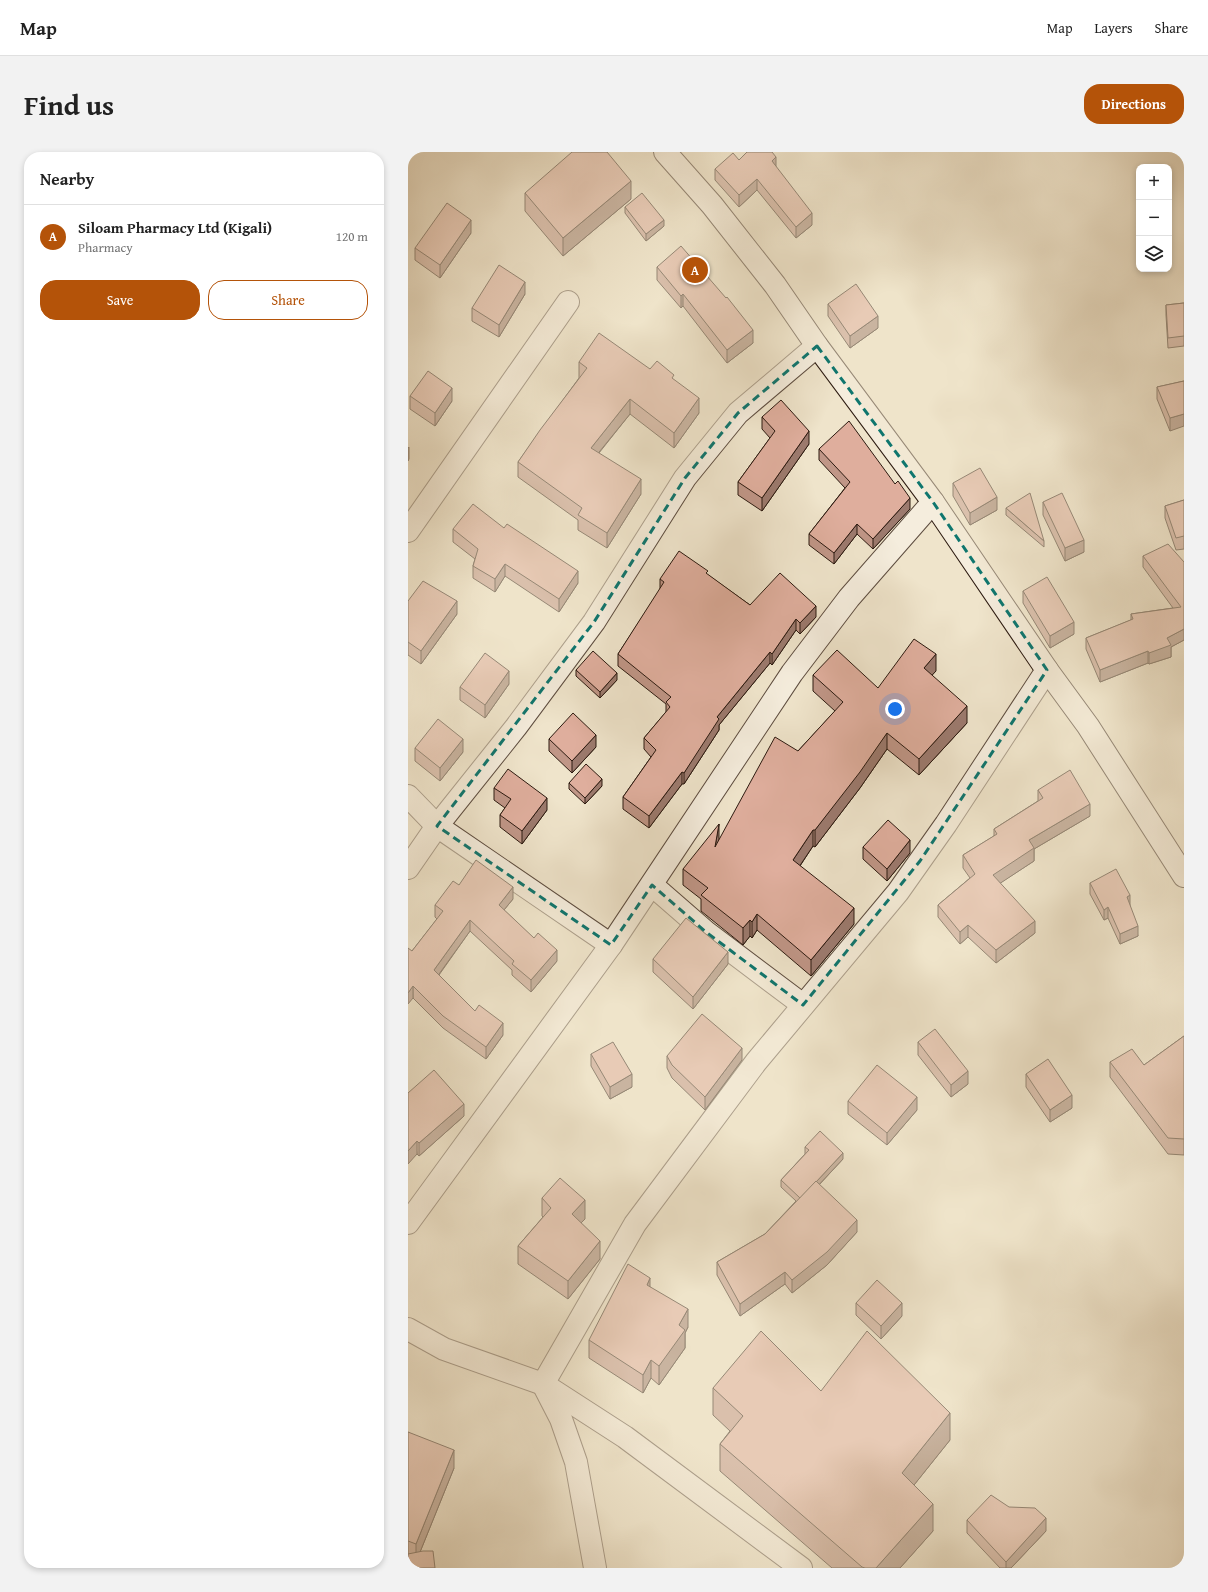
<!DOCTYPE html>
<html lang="en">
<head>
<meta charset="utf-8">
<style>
  body { margin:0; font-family:"Gentium Book Plus",serif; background:#f2f2f2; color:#222 }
  .controls { position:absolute; right:12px; top:12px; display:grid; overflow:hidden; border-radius:8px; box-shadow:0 2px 6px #0003 }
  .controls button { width:36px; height:36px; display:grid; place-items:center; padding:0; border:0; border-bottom:1px solid #e0e0e0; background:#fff; color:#222; font:20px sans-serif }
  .you { position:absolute; left:487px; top:557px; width:14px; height:14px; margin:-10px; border:3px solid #fff; border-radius:50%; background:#1a73e8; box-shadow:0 0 0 6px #1a73e833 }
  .badge { display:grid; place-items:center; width:26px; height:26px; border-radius:50%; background:#b45309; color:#fff; font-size:13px; font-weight:700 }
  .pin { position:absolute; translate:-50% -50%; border:2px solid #fff; box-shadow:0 1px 4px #0006 }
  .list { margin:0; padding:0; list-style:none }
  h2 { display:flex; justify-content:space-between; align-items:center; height:52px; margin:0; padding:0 16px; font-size:17px }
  h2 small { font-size:13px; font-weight:400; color:#767676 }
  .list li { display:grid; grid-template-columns:26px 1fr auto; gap:12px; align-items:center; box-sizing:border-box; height:64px; padding:0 16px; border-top:1px solid #e0e0e0 }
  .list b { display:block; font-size:15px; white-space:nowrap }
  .list p { margin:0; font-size:13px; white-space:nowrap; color:#767676 }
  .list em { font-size:13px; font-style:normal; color:#767676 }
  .actions { display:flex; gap:8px; padding:12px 16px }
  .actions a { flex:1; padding:9px 0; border:1px solid #b45309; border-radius:16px; text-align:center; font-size:14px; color:#b45309 }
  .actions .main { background:#b45309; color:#fff }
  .icon { flex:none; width:22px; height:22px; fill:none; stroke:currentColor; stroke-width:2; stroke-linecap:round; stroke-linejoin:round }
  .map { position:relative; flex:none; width:776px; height:1416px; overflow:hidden; border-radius:16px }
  header { display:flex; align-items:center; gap:24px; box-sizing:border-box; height:56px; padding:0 20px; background:#fff; border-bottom:1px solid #e0e0e0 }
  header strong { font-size:19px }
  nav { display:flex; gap:22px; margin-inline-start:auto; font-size:14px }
  .intro { display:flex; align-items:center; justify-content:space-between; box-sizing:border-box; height:96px; padding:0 24px }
  h1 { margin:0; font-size:28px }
  .button { padding:10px 18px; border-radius:16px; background:#b45309; color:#fff; font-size:14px; font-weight:700 }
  main { display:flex; gap:24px; padding:0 24px }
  aside { flex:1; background:#fff; border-radius:16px; box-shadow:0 2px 6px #0003 }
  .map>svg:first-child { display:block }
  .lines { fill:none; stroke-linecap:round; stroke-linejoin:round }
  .minor-casing { stroke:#5d4c3f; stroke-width:24 }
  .secondary-casing { stroke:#2c1a10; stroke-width:24 }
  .minor { stroke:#f5eddd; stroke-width:22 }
  .secondary { stroke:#f5eddd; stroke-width:22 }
  .wall { fill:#c09687; stroke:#2c1a10 }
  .shaded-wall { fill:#9c7a6e; stroke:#2c1a10 }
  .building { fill:#dfae9d; stroke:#2c1a10 }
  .marked { fill:none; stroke:#0f766e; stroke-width:3; stroke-dasharray:8 5; stroke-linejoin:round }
</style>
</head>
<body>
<header>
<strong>Map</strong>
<nav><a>Map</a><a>Layers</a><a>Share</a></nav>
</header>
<div class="intro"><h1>Find us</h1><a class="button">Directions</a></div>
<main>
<aside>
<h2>Nearby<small></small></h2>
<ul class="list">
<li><span class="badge">A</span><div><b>Siloam Pharmacy Ltd (Kigali)</b><p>Pharmacy</p></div><em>120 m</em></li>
</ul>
<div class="actions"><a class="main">Save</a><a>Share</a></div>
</aside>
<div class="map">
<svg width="776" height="1416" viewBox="0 0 776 1416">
  <rect width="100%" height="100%" fill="#efe4cb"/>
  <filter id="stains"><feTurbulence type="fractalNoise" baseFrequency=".005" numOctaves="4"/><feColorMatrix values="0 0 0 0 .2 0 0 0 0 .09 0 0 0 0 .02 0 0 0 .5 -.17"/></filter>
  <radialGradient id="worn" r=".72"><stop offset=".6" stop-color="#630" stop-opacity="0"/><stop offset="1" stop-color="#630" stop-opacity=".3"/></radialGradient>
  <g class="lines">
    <defs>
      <g id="minor">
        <path d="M0,379L160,150"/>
        <path d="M0,644L29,674L203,793"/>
        <path d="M0,716L29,674L108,575L186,470L277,326L330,261L409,194"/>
        <path d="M244,733L298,780L395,853"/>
        <path d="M0,1071L203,793L384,521L441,446L525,350"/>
        <path d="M0,1177L36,1197L135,1232L217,1285L393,1416"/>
        <path d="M187,1416L168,1310L153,1267L135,1232L227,1072L348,910L490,740L538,672L639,518"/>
      </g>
      <path id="secondary" d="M257,0L304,53L367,133L409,194L525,350L639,518L680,574L776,724"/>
    </defs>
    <use href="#minor" class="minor-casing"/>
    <use href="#secondary" class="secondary-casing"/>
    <use href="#minor" class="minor"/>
    <use href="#secondary" class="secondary"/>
  </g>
  <g class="wall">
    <path d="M331,8L404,73L388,86L349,38L331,55L307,28V17Z"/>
    <path d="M117,41L223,47L155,104L117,59Z"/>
    <path d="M217,55L256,74L238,89L217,61Z"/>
    <path d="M63,81L32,126L7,108V96Z"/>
    <path d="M249,115L318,146L345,191L319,211L275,154L273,156L249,128Z"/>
    <path d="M117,142L91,185L64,169V156Z"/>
    <path d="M776,151V194L760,196L758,163V153Z"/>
    <path d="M420,152L470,176L442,196L420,164Z"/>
    <path d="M171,210L242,217L266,228L291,261L266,296L222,262L191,301L233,342L199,396L170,378V368L110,325V310L171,226Z"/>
    <path d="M776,229L762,279L749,247V235Z"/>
    <path d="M2,244L44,249L27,274L2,257Z"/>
    <path d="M354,265L401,292L354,359L330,343V330L362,286L354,277Z"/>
    <path d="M411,297L502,357L465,397L449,382L426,412L401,393V382L437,336L411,308Z"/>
    <path d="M545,331L589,358L562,373L545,344Z"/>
    <path d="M776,348V397L768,398L757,366V354Z"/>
    <path d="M635,350L676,400L657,409L635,363Z"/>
    <path d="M598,356L636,389V395L598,363Z"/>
    <path d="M45,377L170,431L151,460L97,424L87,440L65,426V414L67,407L45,390Z"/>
    <path d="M735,404L776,410V488L763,495V505L741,512L740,511L692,530L678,497V486L723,468V462L765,456L735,415Z"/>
    <path d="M300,423L342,453L408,465L392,482L388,478L364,513L362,511L311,573V578L276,632H274L241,676L215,657V645L243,605L236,597V586L258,560V552L210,514V502L252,438V427Z"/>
    <path d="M615,439L666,482L642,496L615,451Z"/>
    <path d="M0,449L49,462L13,512L0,503Z"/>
    <path d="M168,518L209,528L192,546L168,524Z"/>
    <path d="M528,519L524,523L559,571L511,623L479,597L452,636L407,695L405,694L392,714L446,772L403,824L349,778L344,786L342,784L335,793L293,759V747L275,733V717L310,689L390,599L427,559L405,539V523L470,536Z"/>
    <path d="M101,532L77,566L52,548V535Z"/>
    <path d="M141,587L188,595L164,621L141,599Z"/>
    <path d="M7,596L55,600L32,629L7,609Z"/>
    <path d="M161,631L194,634L177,652L161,637Z"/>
    <path d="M86,636L139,658L114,692L92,675V663L97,656L86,648Z"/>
    <path d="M630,638L682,664L626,697V709L592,731L627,781L588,811L560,785L552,792L530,765V753L562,726L555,716V703L586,684V677L630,649Z"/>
    <path d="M455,695L502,701L479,729L455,707Z"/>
    <path d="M682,731L722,754L730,784L712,792L700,766L696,768L682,742Z"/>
    <path d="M51,733L105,747L96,758L149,809L123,840L104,823V818L62,779L31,823L67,859L95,883L78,907L35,876L5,846L4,799L29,767L27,765V753Z"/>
    <path d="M245,807L320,812L285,857L245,820Z"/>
    <path d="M776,884V1003L760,1002L702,925V910L736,913Z"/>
    <path d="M510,890L560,932L543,945L510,903Z"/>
    <path d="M183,902L224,935L202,947L183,914Z"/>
    <path d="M259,904L334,908L297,958L264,926L259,916Z"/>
    <path d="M618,922L664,956L642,970L618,935Z"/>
    <path d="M0,941L56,964L11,1004L9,1002Z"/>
    <path d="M440,949L509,958L479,993L440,962Z"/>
    <path d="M397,995L435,1007L411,1033L449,1080L419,1113L384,1141L377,1132L332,1164L309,1123V1110L357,1082L388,1049L373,1035V1028L397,1002Z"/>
    <path d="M134,1046L177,1067L173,1071L192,1107L160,1147L110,1112V1094L135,1065L134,1064Z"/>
    <path d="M242,1135L280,1175L277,1181V1196L251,1233L243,1226L235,1241L181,1206V1188Z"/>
    <path d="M448,1151L494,1164L473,1187L448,1163Z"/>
    <path d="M305,1236L413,1239L542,1288L506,1333L525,1379L492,1416H424L312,1319V1292L322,1279L305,1263Z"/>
    <path d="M0,1280L46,1316L12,1400L0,1416Z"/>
    <path d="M559,1368L638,1379L603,1416H592L559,1381Z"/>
  </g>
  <g class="shaded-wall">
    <path d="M368,5V16L364,9Z"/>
    <path d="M349,27V38L331,55V43Z"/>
    <path d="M223,29V47L155,104V86Z"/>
    <path d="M404,61V73L388,86V75Z"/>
    <path d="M63,68V81L32,126V113Z"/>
    <path d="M256,68V74L238,89V82Z"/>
    <path d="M117,130V142L91,185V173Z"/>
    <path d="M275,142V154L273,156V144Z"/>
    <path d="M470,164V176L442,196V184Z"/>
    <path d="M345,178V191L319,211V198Z"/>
    <path d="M44,236V249L27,274V261Z"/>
    <path d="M291,246V261L266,296V281Z"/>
    <path d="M222,247V262L183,310V296Z"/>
    <path d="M776,262V274L762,279V266Z"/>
    <path d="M401,279V292L354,359V346Z"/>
    <path d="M1,295V307L0,309V296Z"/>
    <path d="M233,327V342L199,396V381Z"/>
    <path d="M589,345V358L562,373V361Z"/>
    <path d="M502,346V357L465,397V387Z"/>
    <path d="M449,372V382L426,412V401Z"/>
    <path d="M676,388V400L657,409V396Z"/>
    <path d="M97,412V424L87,440V427Z"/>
    <path d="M170,419V431L151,460V447Z"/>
    <path d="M49,449V462L13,512V499Z"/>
    <path d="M408,454V465L392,482V471Z"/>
    <path d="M388,467V478L364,513V502Z"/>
    <path d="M666,470V482L642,496V484Z"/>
    <path d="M776,477V488L763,495V505L741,512V501L759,486Z"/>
    <path d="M740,499V511L692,530V518Z"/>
    <path d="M362,500V511L311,573V578L276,632V621L309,565Z"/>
    <path d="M528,502V519L516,532V516Z"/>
    <path d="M101,519V532L77,566V553Z"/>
    <path d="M209,521V528L192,546V540Z"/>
    <path d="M559,554V571L511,623V607Z"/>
    <path d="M479,581V597L452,636L407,695V678Z"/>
    <path d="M188,583V595L164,621V609Z"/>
    <path d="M55,587V600L32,629V616Z"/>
    <path d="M274,620V632L241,676V664Z"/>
    <path d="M194,627V634L177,652V646Z"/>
    <path d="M139,646V658L114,692V679Z"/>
    <path d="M682,652V664L626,697V709L585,736V723L621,688Z"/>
    <path d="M311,672V688L307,712V695Z"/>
    <path d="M405,678V694L385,724V708Z"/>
    <path d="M502,688V701L479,729V717Z"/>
    <path d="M105,735V747L91,764V753Z"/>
    <path d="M722,743V754L719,756V745Z"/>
    <path d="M700,755V766L696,768V758Z"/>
    <path d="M446,756V772L403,824V808Z"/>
    <path d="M349,762V778L344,786V770Z"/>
    <path d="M62,768V779L26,829V818Z"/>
    <path d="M342,768V784L335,793V776Z"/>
    <path d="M627,769V781L588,811V798Z"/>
    <path d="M560,773V785L552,792V780Z"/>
    <path d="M730,774V784L712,792V782Z"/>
    <path d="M149,798V809L123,840V828Z"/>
    <path d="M320,800V812L285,857V845Z"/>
    <path d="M5,834V846L0,852V841Z"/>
    <path d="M95,871V883L78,907V895Z"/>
    <path d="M334,896V908L297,958V945Z"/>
    <path d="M560,919V932L543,945V933Z"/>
    <path d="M224,922V935L202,947V935Z"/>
    <path d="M664,943V956L642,970V958Z"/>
    <path d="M509,945V958L479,993V981Z"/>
    <path d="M56,952V964L11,1004V991Z"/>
    <path d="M9,989V1002L0,1012V999Z"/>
    <path d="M435,1001V1007L392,1053V1047Z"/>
    <path d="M177,1048V1067L164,1080V1062Z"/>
    <path d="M449,1068V1080L419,1113L384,1141V1128Z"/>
    <path d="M192,1089V1107L160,1147V1129Z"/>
    <path d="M377,1120V1132L332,1164V1152Z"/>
    <path d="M242,1126V1144L239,1133Z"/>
    <path d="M494,1151V1164L473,1187V1174Z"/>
    <path d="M280,1157V1175L277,1181V1196L251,1233V1214L271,1173Z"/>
    <path d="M243,1208V1226L235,1241V1223Z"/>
    <path d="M542,1261V1288L494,1348V1321Z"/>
    <path d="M46,1298V1316L8,1410V1392Z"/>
    <path d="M525,1352V1379L492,1416H468Z"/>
    <path d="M638,1366V1379L603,1416H598V1410Z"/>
  </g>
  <g class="building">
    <path d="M164,0H199L223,29L155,86L117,41Z"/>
    <path d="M339,0H364L368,5L364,9L404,61L388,75L349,27L331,43L307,17L325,1L331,8Z"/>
    <path d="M234,41L256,68L238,82L217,55Z"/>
    <path d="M39,51L63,68L32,113L7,96Z"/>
    <path d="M273,94L318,146L319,145L345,178L319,198L275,142L273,144L249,115Z"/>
    <path d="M91,113L117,130L91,173L64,156Z"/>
    <path d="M448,132L470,164L442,184L420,152Z"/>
    <path d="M776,151V184L760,186L758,153Z"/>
    <path d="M191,181L242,217L249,209L266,223L264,226L291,246L266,281L222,247L183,296L233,327L199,381L170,363L174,356L110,310L132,278L179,216L171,210Z"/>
    <path d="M20,219L44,236L27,261L2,244Z"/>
    <path d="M776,229V262L762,266L749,235Z"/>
    <path d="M373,248L401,279L354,346L330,330L367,279L354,265Z"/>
    <path d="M441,269L487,332L490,329L502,346L465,387L449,372L426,401L401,382L442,330L411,297Z"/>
    <path d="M572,316L589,345L562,361L545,331Z"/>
    <path d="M622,341L636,389L598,356Z"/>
    <path d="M654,341L676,388L657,396L635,350Z"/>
    <path d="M776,348V384L768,386L757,354Z"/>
    <path d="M65,352L96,376L99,372L170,419L151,447L97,412L87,427L65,414L70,397L45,377Z"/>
    <path d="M760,392L776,410V477L759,486L763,493L741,501L740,499L692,518L678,486L725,467L723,462L773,455L735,404Z"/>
    <path d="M271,399L300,419L298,421L342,453L372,421L408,454L392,471L388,467L364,502L362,500L309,565L311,567L276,621L274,620L241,664L215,645L248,598L236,586L262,555L258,550L263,545L210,502L256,430L252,427Z"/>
    <path d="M639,425L666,470L642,484L615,439Z"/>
    <path d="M15,429L49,449L13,499L0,490V449Z"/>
    <path d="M506,487L528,502L516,516L559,554L511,607L479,581L452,620L407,678H405L385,708L446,756L403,808L349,762L344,770L342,768L335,776L293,743L300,736L275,717L311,672L307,695L367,585L390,599L435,550L405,523L429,498L470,536Z"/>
    <path d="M185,499L209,521L192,540L168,518Z"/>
    <path d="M77,501L101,519L77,553L52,535Z"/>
    <path d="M165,561L188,583L164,609L141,587Z"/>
    <path d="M30,567L55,587L32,616L7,596Z"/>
    <path d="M178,612L194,627L177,646L161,631Z"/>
    <path d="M100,617L139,646L114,679L92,663L103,647L86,636Z"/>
    <path d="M662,618L682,652L621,688L626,696L585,723L627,769L588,798L560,773L552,780L530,753L567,722L555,703L589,682L586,677L635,646L630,638Z"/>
    <path d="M480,668L502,688L479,717L455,695Z"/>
    <path d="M68,708L105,735L91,753L126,786L130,781L149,798L123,828L104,812L106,809L62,768L26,818L67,859L71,853L95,871L78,895L35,864L5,834L0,841V796L4,799L35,759L27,753L45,729L51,733Z"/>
    <path d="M708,717L722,743L719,745L730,774L712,782L700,755L696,758L682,731Z"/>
    <path d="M278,766L320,800L285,845L245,807Z"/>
    <path d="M294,862L334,896L297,945L264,913L259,904Z"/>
    <path d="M527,877L560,919L543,933L510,890Z"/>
    <path d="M776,884V987L760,986L702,910L724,897L736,913Z"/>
    <path d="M205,890L224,922L202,935L183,902Z"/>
    <path d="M640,907L664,943L642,958L618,922Z"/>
    <path d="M469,913L509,945L479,981L440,949Z"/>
    <path d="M26,918L56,952L11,991L9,989L0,999V941Z"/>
    <path d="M412,979L435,1001L408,1030L392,1046L373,1028L401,998L397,995Z"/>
    <path d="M152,1026L177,1048L164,1062L192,1089L160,1129L110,1094L143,1056L134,1046Z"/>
    <path d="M408,1029L449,1068L419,1100L384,1128L377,1120L332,1152L309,1110L357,1082Z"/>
    <path d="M220,1112L242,1126L239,1133L280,1157L271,1173L277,1178L251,1214L243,1208L235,1223L181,1188Z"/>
    <path d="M469,1128L494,1151L473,1174L448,1151Z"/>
    <path d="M353,1179L413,1239L459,1179L542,1261L494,1321L525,1352L468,1416H457L454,1415L312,1292L335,1264L305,1236Z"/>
    <path d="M0,1280L46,1298L8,1392L0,1389Z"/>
    <path d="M583,1343L601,1355L627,1356L638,1366L598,1410L559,1368Z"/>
    <path d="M15,1399H25L27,1416H0V1402Z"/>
  </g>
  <path d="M0 0H776V1416H0ZM409,194L525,350L639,518L512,709L395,853L298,780L244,733L203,793L29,674L186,470L277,326L330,261Z" fill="#efe4cb" fill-opacity=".55" fill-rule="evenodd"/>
  <path class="marked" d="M409,194L525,350L639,518L512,709L395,853L298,780L244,733L203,793L29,674L186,470L277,326L330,261Z"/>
  <rect width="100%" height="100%" filter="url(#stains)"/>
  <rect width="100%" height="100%" fill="url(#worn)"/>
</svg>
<div class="controls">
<button>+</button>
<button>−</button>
<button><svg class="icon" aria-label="layers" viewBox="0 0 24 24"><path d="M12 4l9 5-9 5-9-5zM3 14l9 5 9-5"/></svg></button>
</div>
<div class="you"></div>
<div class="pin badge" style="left:287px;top:118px">A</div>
</div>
</main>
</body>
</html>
